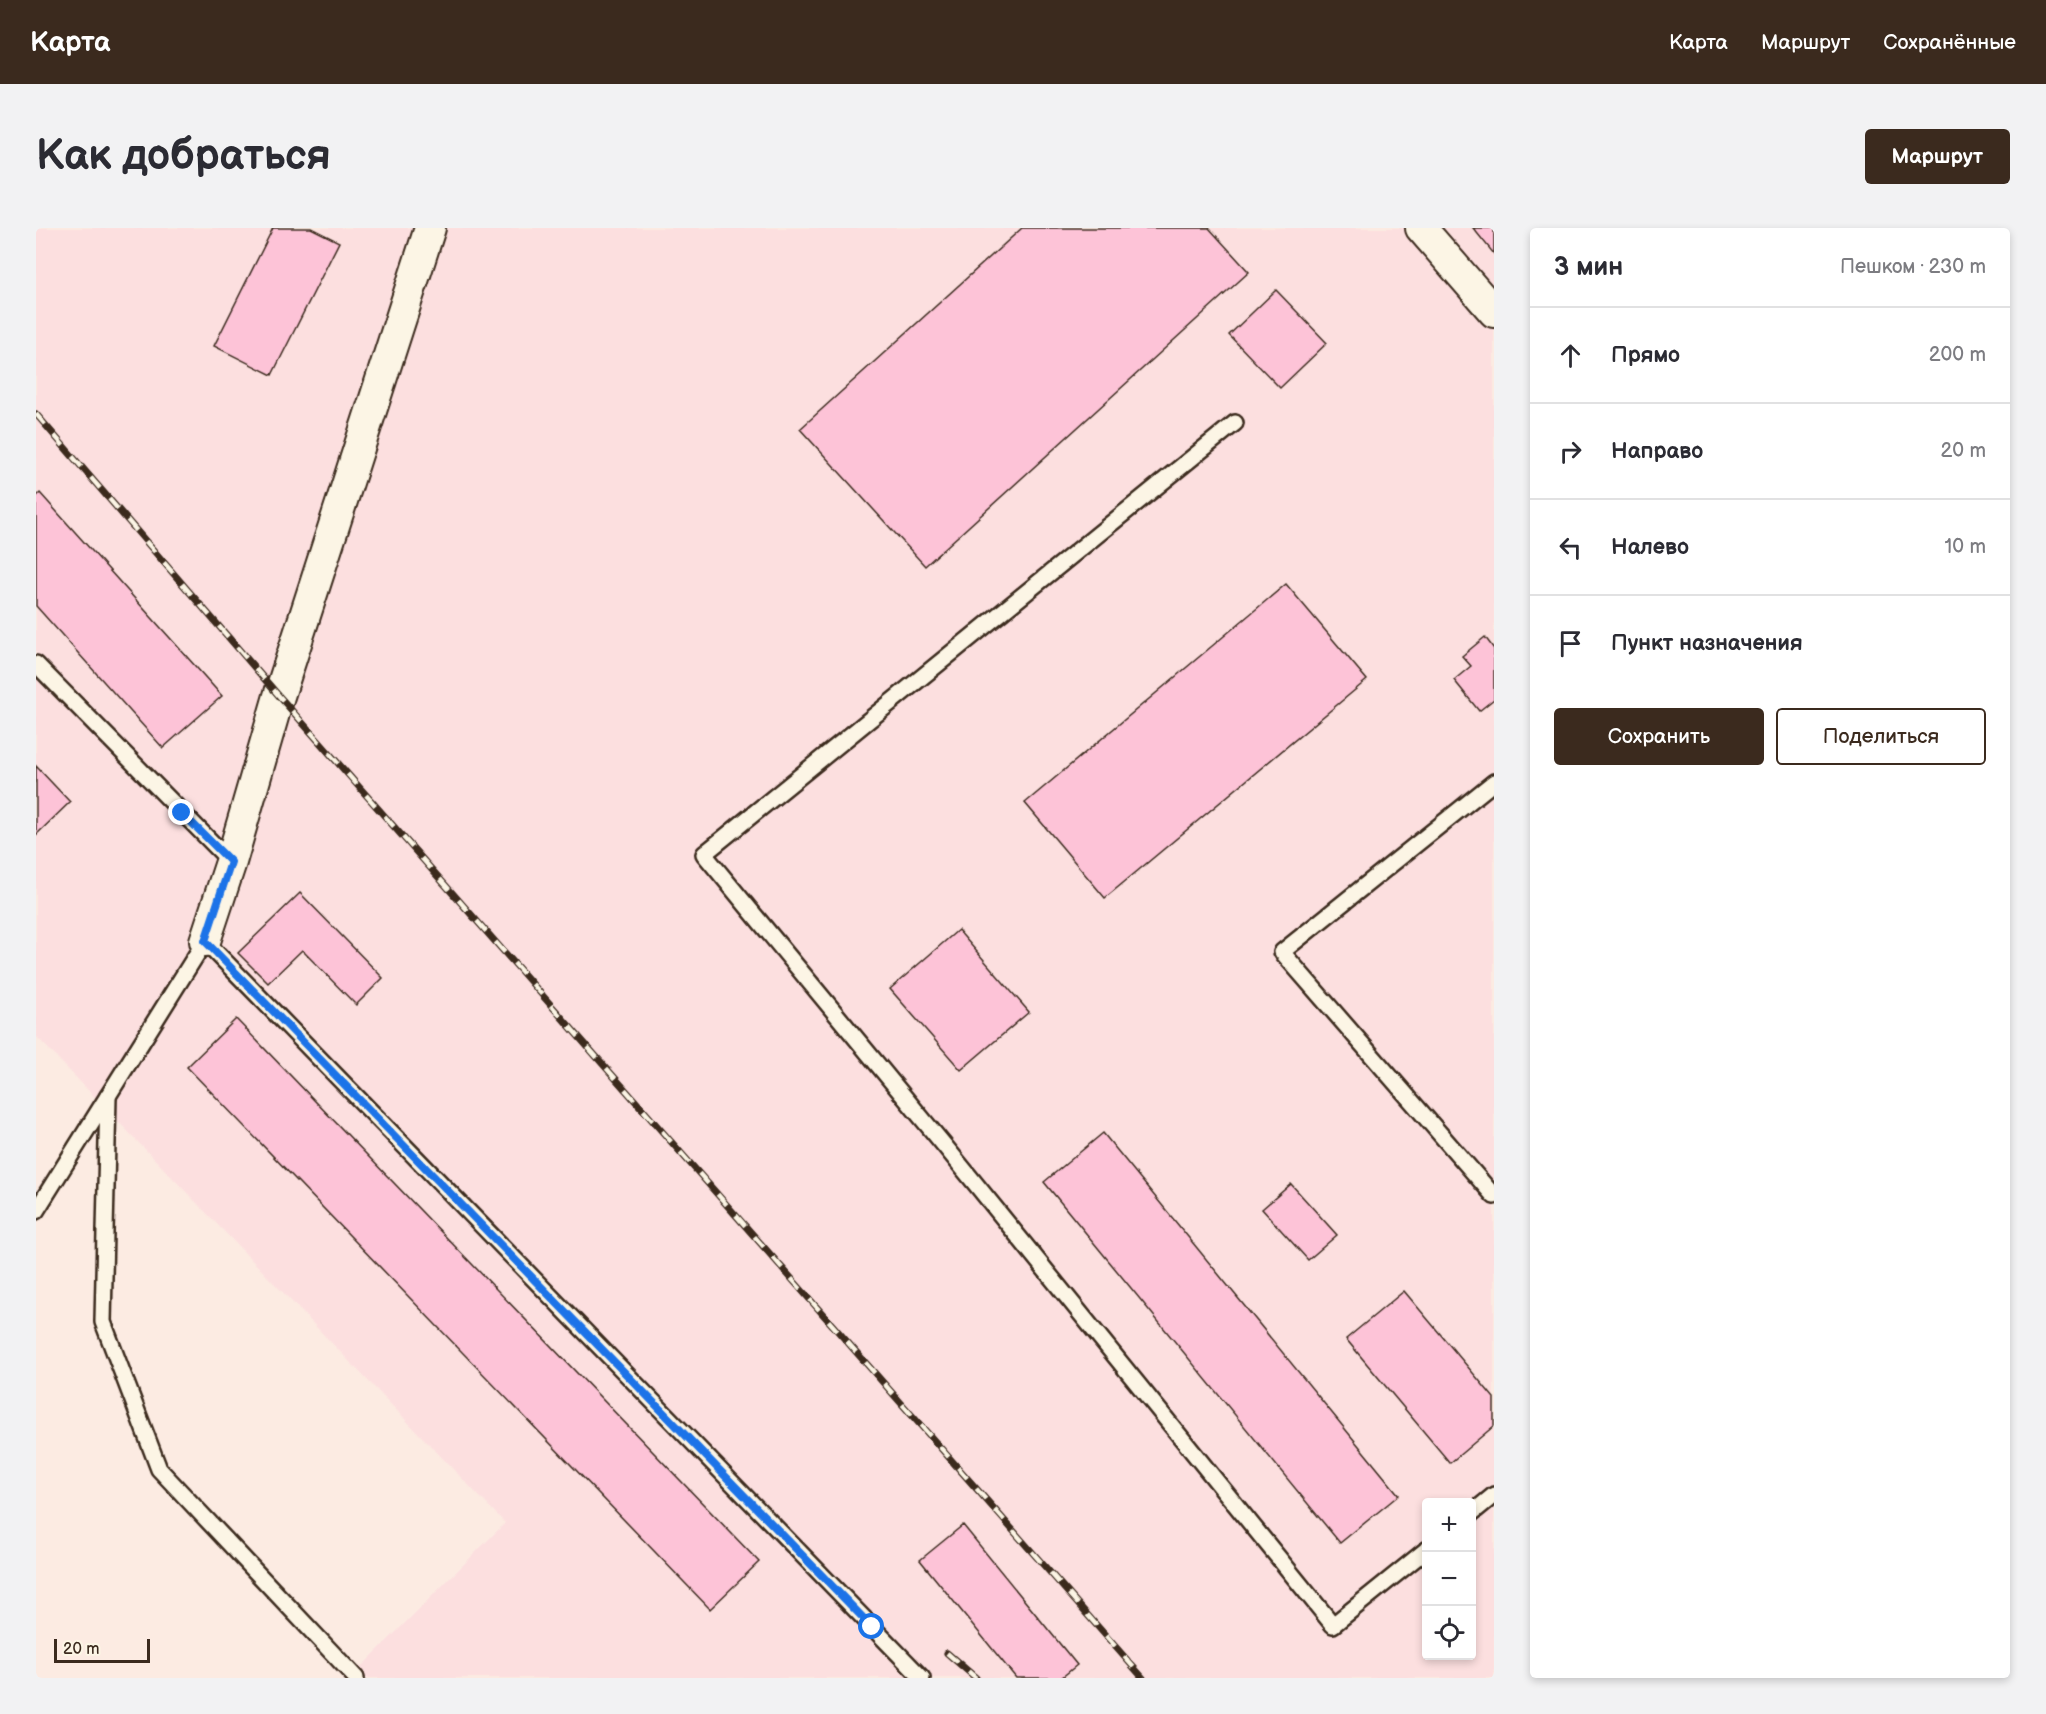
<!DOCTYPE html>
<html lang="ru">
<head>
<meta charset="utf-8">
<style>
  body { margin:0; font-family:"Balsamiq Sans",sans-serif; background:#f2f2f3; color:#2b2b33 }
  .controls { position:absolute; right:18px; bottom:18px; display:grid; overflow:hidden; border-radius:6px; box-shadow:0 3px 9px #0003 }
  .controls button { width:54px; height:54px; display:grid; place-items:center; padding:0; border:0; border-bottom:2px solid #e1e1e2; background:#fff; color:#2b2b33; font:30px sans-serif }
  .scale { position:absolute; left:18px; bottom:15px; width:96px; box-sizing:border-box; padding-left:6px; border:3px solid #3b2a1e; border-top:0; font-size:16px; line-height:21px; white-space:nowrap; color:#3b2a1e; -webkit-text-stroke:4px #fcf5e5; paint-order:stroke }
  .stop { position:absolute; width:18px; height:18px; margin:-14px; border:4px solid #1a73e8; border-radius:50%; background:#fff }
  .stop.end { background:#1a73e8; border-color:#fff; box-shadow:0 2px 6px #0008 }
  .list { margin:0; padding:0; list-style:none }
  h2 { display:flex; justify-content:space-between; align-items:center; height:78px; margin:0; padding:0 24px; font-size:26px }
  h2 small { font-size:20px; font-weight:400; color:#7c7c81 }
  .list li { display:grid; grid-template-columns:39px 1fr auto; gap:18px; align-items:center; box-sizing:border-box; height:96px; padding:0 24px; border-top:2px solid #e1e1e2 }
  .list b { display:block; font-size:22px; white-space:nowrap }
  .list em { font-size:20px; font-style:normal; color:#7c7c81 }
  .actions { display:flex; gap:12px; padding:18px 24px }
  .actions a { flex:1; padding:14px 0; border:2px solid #3b2a1e; border-radius:6px; text-align:center; font-size:21px; color:#3b2a1e }
  .actions .main { background:#3b2a1e; color:#fff }
  .icon { flex:none; width:33px; height:33px; fill:none; stroke:currentColor; stroke-width:2; stroke-linecap:round; stroke-linejoin:round }
  .map { position:relative; flex:none; width:1458px; height:1450px; overflow:hidden; border-radius:6px }
  header { display:flex; align-items:center; gap:36px; box-sizing:border-box; height:84px; padding:0 30px; background:#3b2a1e; color:#fff }
  header strong { font-size:28px }
  nav { display:flex; gap:33px; margin-inline-start:auto; font-size:21px }
  .intro { display:flex; align-items:center; justify-content:space-between; box-sizing:border-box; height:144px; padding:0 36px }
  h1 { margin:0; font-size:42px }
  .button { padding:15px 27px; border-radius:6px; background:#3b2a1e; color:#fff; font-size:21px; font-weight:700 }
  main { display:flex; gap:36px; padding:0 36px }
  aside { flex:1; background:#fff; border-radius:6px; box-shadow:0 3px 9px #0003 }
  .map>svg:first-child { display:block }
  .built { fill:#fcdfdf; fill-rule:evenodd }
  .building { fill:#fdc3d7; stroke:#3b2a1e; stroke-width:1.5 }
  .lines { fill:none; stroke-linecap:round; stroke-linejoin:round }
  .service-casing { stroke:#3b2a1e; stroke-width:20 }
  .minor-casing { stroke:#3b2a1e; stroke-width:34 }
  .service { stroke:#fcf5e5; stroke-width:15 }
  .minor { stroke:#fcf5e5; stroke-width:30 }
  .rail-casing { stroke:#3b2a1e; stroke-width:7 }
  .rail { stroke:#fcf5e5; stroke-width:4.5; stroke-dasharray:14; stroke-linecap:butt }
  .route { stroke:#1a73e8; stroke-width:8 }
</style>
</head>
<body>
<header>
<strong>Карта</strong>
<nav><a>Карта</a><a>Маршрут</a><a>Сохранённые</a></nav>
</header>
<div class="intro"><h1>Как добраться</h1><a class="button">Маршрут</a></div>
<main>
<div class="map">
<svg width="1458" height="1450" viewBox="0 0 1458 1450">
  <rect width="100%" height="100%" fill="#fcebe2"/>
  <filter id="ink" filterUnits="userSpaceOnUse"><feTurbulence type="fractalNoise" baseFrequency=".0167" numOctaves="2"/><feDisplacementMap in="SourceGraphic" scale="12" xChannelSelector="R" yChannelSelector="G"/><feConvolveMatrix kernelMatrix="1 2 1 2 8 2 1 2 1" color-interpolation-filters="sRGB"/></filter>
  <g filter="url(#ink)">
    <path class="built" d="M0,0H1458V1450H314L469,1295L0,808ZM1390,1274H1436V1428H1390Z"/>
    <g class="building">
      <path d="M237,0H275L303,14L236,147L178,118Z"/>
      <path d="M986,0H1173L1213,44L889,338L764,201Z"/>
      <path d="M1437,0H1458V26Z"/>
      <path d="M1240,62L1291,115L1244,160L1193,107Z"/>
      <path d="M4,265L186,468L127,520L0,378V269Z"/>
      <path d="M1250,356L1331,452L1069,670L989,575Z"/>
      <path d="M1449,409L1458,421V471L1443,483L1418,452L1435,438L1426,428Z"/>
      <path d="M0,538L34,574L0,607Z"/>
      <path d="M264,665L347,750L320,777L266,722L232,755L202,725Z"/>
      <path d="M922,702L993,784L925,842L854,761Z"/>
      <path d="M200,791L723,1334L674,1381L151,839Z"/>
      <path d="M1067,905L1363,1267L1304,1315L1008,954Z"/>
      <path d="M1255,956L1301,1007L1272,1032L1226,981Z"/>
      <path d="M1368,1063L1458,1170V1198L1414,1235L1310,1111Z"/>
      <path d="M927,1297L1041,1437L1025,1450H980L884,1332Z"/>
    </g>
    <g class="lines">
      <defs>
        <g id="service">
          <path d="M1199,195L668,626L908,917L1297,1397L1390,1322"/>
          <path d="M0,436L195,634"/>
          <path d="M1458,554L1246,724L1458,968"/>
          <path d="M72,868L67,1094L123,1241L320,1450"/>
          <path d="M0,983L169,713L886,1450"/>
          <path d="M1436,1285L1458,1267"/>
        </g>
        <g id="minor">
          <path d="M1385,0L1458,84"/>
          <path d="M169,713L195,634L243,468L394,0"/>
        </g>
      </defs>
      <use href="#service" class="service-casing"/>
      <use href="#minor" class="minor-casing"/>
      <use href="#service" class="service"/>
      <use href="#minor" class="minor"/>
      <defs>
        <g id="rail">
          <path d="M0,186L243,468L1107,1450"/>
          <path d="M911,1425L940,1450"/>
        </g>
      </defs>
      <use href="#rail" class="rail-casing"/>
      <use href="#rail" class="rail"/>
    </g>
  </g>
  <g class="lines" filter="url(#ink)">
    <path class="route" d="M146,585L195,634L169,713L836,1399"/>
  </g>
</svg>
<div class="controls">
<button>+</button>
<button>−</button>
<button><svg class="icon" aria-label="locate" viewBox="0 0 24 24"><circle cx="12" cy="12" r="6"/><path d="M12 2v4M12 18v4M2 12h4M18 12h4"/></svg></button>
</div>
<div class="scale">20 m</div>
<div class="stop" style="left:836px;top:1399px"></div>
<div class="stop end" style="left:146px;top:585px"></div>
</div>
<aside>
<h2>3 мин<small>Пешком · 230 m</small></h2>
<ul class="list">
<li><svg class="icon" aria-label="ahead" viewBox="0 0 24 24"><path d="M12 20V5M6 11l6-6 6 6"/></svg><div><b>Прямо</b></div><em>200 m</em></li>
<li><svg class="icon" aria-label="right" viewBox="0 0 24 24"><path d="M7 20v-9h11M14 6l5 5-5 5"/></svg><div><b>Направо</b></div><em>20 m</em></li>
<li><svg class="icon" aria-label="left" viewBox="0 0 24 24"><path d="M17 20v-9H6M10 6l-5 5 5 5"/></svg><div><b>Налево</b></div><em>10 m</em></li>
<li><svg class="icon" aria-label="arrive" viewBox="0 0 24 24"><path d="M6 21V4h12l-3 4 3 4H6"/></svg><div><b>Пункт назначения</b></div></li>
</ul>
<div class="actions"><a class="main">Сохранить</a><a>Поделиться</a></div>
</aside>
</main>
</body>
</html>
